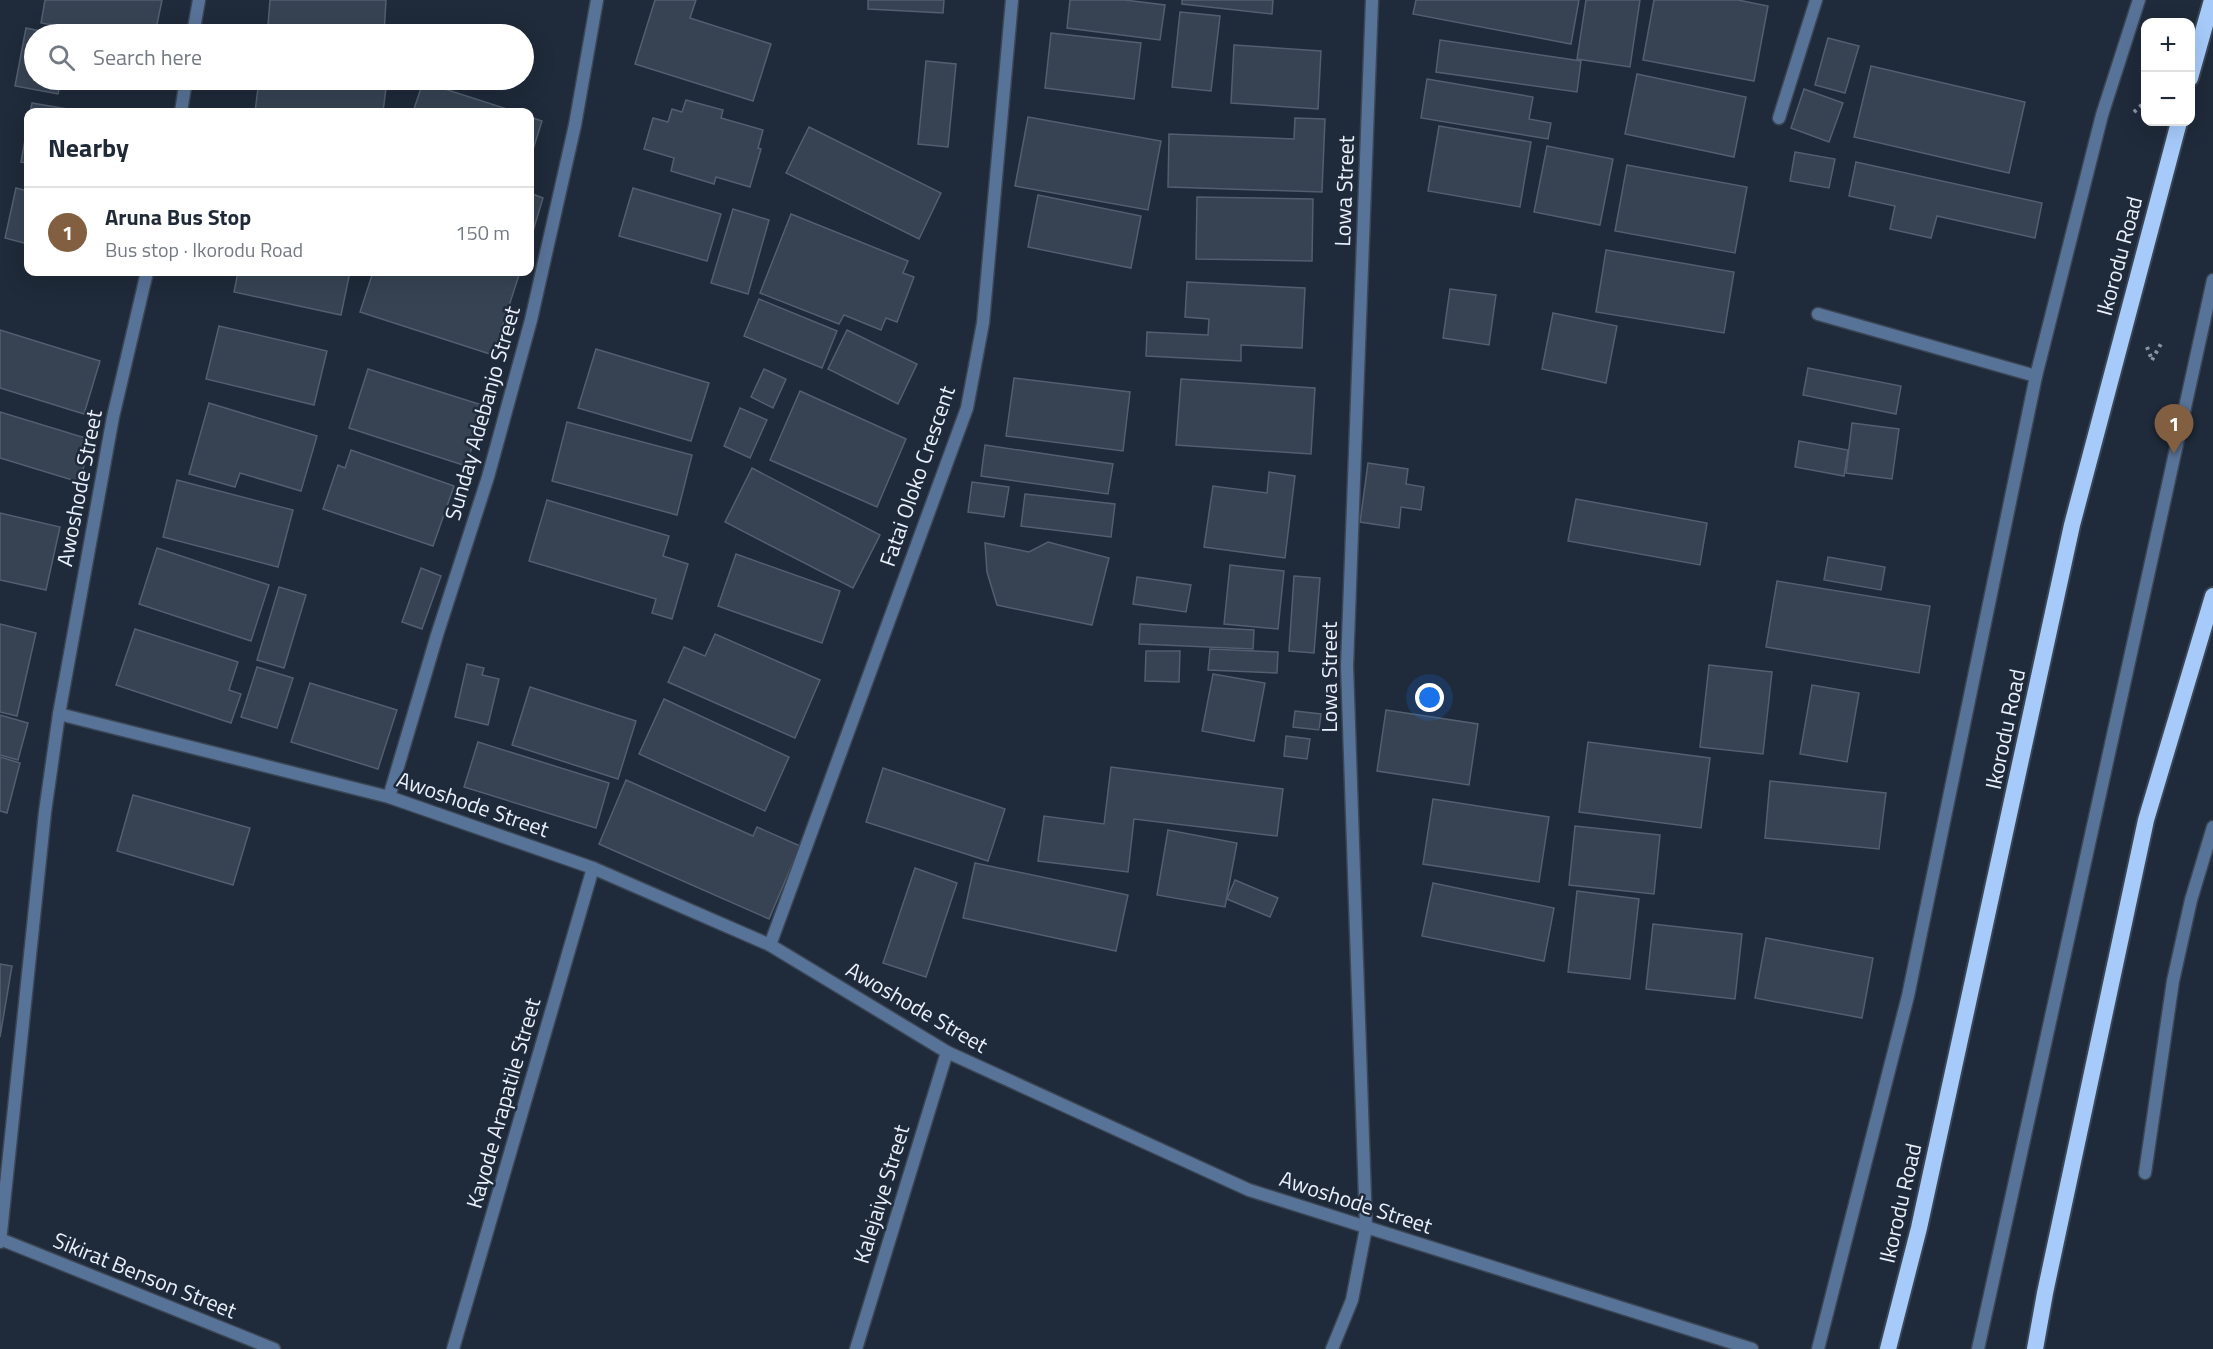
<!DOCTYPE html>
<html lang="en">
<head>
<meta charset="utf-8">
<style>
  body { margin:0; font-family:"Titillium Web",sans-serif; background:#f2f2f3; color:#1f2937 }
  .controls { position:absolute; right:18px; top:18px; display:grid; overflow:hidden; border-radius:12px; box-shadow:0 6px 24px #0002 }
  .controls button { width:54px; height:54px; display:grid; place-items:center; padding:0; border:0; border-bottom:2px solid #e0e1e3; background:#fff; color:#1f2937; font:30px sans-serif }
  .you { position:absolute; left:1430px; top:698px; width:21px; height:21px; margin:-15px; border:4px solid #fff; border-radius:50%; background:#1a73e8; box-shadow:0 0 0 9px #1a73e833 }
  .badge { display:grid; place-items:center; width:39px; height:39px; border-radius:50%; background:#815f40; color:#fff; font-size:20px; font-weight:700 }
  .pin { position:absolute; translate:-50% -50px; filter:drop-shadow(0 2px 3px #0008) }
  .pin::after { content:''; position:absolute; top:32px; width:21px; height:18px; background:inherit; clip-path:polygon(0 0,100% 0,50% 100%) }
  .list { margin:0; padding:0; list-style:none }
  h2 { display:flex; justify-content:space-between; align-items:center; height:78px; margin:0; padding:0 24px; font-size:26px }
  h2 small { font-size:20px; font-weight:400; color:#747a83 }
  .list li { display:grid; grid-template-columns:39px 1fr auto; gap:18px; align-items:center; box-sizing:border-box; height:90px; padding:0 24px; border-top:2px solid #e0e1e3 }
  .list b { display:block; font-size:22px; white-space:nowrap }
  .list p { margin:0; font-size:20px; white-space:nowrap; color:#747a83 }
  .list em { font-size:20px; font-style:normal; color:#747a83 }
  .icon { flex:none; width:33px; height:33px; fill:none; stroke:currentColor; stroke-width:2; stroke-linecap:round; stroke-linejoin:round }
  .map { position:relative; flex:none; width:2213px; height:1349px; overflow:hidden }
  .search { position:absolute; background:#fff; box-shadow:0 6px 24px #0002; left:24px; top:24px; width:510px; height:66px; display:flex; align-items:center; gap:15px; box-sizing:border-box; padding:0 21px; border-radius:33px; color:#747a83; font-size:22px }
  .panel { position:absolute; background:#fff; box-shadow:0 6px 24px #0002; left:24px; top:108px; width:510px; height:168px; border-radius:12px }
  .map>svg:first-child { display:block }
  .building { fill:#374353; stroke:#525f70; stroke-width:1.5 }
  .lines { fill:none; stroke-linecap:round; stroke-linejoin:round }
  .service-casing { stroke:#3b4655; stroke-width:15 }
  .minor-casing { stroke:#3b4655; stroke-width:15 }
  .trunk-casing { stroke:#3b4655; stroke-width:20 }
  .path { stroke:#8a93a0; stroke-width:4; stroke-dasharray:3 4.5; stroke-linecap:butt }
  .service { stroke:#587398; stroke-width:12 }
  .minor { stroke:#587398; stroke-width:12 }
  .trunk { stroke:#a6cbfb; stroke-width:16 }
  .labels { text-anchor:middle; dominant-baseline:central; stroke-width:5; stroke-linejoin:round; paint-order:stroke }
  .street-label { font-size:22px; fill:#e9f0fb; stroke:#1f2a3a }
</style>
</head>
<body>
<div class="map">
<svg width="2213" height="1349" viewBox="0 0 2213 1349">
  <rect width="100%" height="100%" fill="#1f2a3a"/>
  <g class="building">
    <path d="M45,0H162L155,34H101L41,23Z"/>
    <path d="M270,0H386L384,34L268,25Z"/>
    <path d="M655,0H696L690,18L771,44L753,101L635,64Z"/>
    <path d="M868,0H944L943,13L868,9Z"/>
    <path d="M1070,0H1125L1165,5L1160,40L1067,28Z"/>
    <path d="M1182,0H1273L1272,14L1182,4Z"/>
    <path d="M1416,0H1579L1571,44L1413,14Z"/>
    <path d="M1586,0H1640L1630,67L1577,59Z"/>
    <path d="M1654,0H1738L1768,6L1754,81L1643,60Z"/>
    <path d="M1180,12L1220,16L1211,91L1172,87Z"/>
    <path d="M26,28L55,34H34V80H61L58,94L15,86Z"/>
    <path d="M1051,33L1141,43L1134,99L1045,88Z"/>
    <path d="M1828,38L1859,46L1845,93L1815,85Z"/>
    <path d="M1440,40L1581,61L1577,92L1436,72Z"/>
    <path d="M1234,45L1321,51L1318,109L1231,103Z"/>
    <path d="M926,61L956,64L948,147L918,144Z"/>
    <path d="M1871,66L2025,102L2009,173L1854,137Z"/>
    <path d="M1637,74L1746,97L1734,157L1625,134Z"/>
    <path d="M1427,79L1533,97L1529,119L1551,123L1548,139L1421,118Z"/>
    <path d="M259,80H387L383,112H255Z"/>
    <path d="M423,82L516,112H413Z"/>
    <path d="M1804,89L1843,103L1829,142L1791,128Z"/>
    <path d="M686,100L723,110L721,118L763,130L758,148L761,149L750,187L716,177L714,184L671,171L674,158L644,149L653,118L668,122L672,109L682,112Z"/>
    <path d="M32,103L85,112H30Z"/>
    <path d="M530,117L542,121L530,159Z"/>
    <path d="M1028,117L1161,141L1148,210L1015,186Z"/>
    <path d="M1295,118L1325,119L1322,192L1168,187L1169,134L1294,139Z"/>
    <path d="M28,123V163L21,162Z"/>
    <path d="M1439,126L1531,142L1520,207L1428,191Z"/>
    <path d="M809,127L941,193L919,239L786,173Z"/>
    <path d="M1547,146L1613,159L1600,225L1534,212Z"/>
    <path d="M1795,152L1835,159L1829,188L1790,181Z"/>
    <path d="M1856,162L2042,203L2035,238L1937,216L1931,238L1890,229L1895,206L1849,196Z"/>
    <path d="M1627,165L1747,187L1735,253L1615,231Z"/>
    <path d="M16,188L28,191V244L5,238Z"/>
    <path d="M633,188L721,214L707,261L619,236Z"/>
    <path d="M530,193L543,198L530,241Z"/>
    <path d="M1038,195L1141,216L1131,268L1028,247Z"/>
    <path d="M1197,197L1313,199L1312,261L1196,259Z"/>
    <path d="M733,209L769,220L748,294L711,283Z"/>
    <path d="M791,214L908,261L903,273L914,277L897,322L886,318L881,330L844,315L839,324L760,293Z"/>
    <path d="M1606,250L1734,272L1724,333L1596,312Z"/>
    <path d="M238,272H350L341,315L234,292Z"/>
    <path d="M373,272H520L493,355L360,312Z"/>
    <path d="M1187,282L1305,288L1302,348L1241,345V361L1146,356L1147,332L1208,335L1209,319L1185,317Z"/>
    <path d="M1450,289L1496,295L1489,345L1443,338Z"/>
    <path d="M759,299L837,331L822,368L744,336Z"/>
    <path d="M1553,313L1617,326L1606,383L1542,369Z"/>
    <path d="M219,326L327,351L314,405L206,379Z"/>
    <path d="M0,330L100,361L84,414L0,388Z"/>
    <path d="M847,330L917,364L898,404L828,369Z"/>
    <path d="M596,349L709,383L691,441L578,408Z"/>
    <path d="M1808,368L1901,386L1896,414L1803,395Z"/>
    <path d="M368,369L485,406L466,466L349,428Z"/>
    <path d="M764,369L786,379L773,408L751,397Z"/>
    <path d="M1014,378L1130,392L1123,451L1006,436Z"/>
    <path d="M1181,379L1315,388L1311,454L1176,445Z"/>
    <path d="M800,391L906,439L877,507L770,460Z"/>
    <path d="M209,403L317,436L301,491L240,473L235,487L189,474Z"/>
    <path d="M740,408L767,420L750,458L724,446Z"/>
    <path d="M0,412L92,440L79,482L0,458Z"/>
    <path d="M567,422L692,455L677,515L552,481Z"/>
    <path d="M1852,423L1899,429L1892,479L1846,473Z"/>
    <path d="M1799,441L1848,450L1844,476L1795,467Z"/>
    <path d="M985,445L1113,464L1108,494L981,476Z"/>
    <path d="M351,450L454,486L433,546L323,509L338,465L345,468Z"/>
    <path d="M1368,463L1408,469L1406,484L1424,487L1421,510L1401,507L1399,528L1360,522Z"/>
    <path d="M752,468L880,535L853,588L725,522Z"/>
    <path d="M1269,472L1295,476L1285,558L1204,547L1213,486L1267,493Z"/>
    <path d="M177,480L293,510L278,567L163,537Z"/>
    <path d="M972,482L1009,487L1004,517L968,512Z"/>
    <path d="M1025,494L1115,504L1111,537L1021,526Z"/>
    <path d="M1576,499L1707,523L1700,565L1568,541Z"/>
    <path d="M547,500L669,536L663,556L688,564L672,619L652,613L656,599L529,561Z"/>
    <path d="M0,513L60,527L46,590L0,580Z"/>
    <path d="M1048,542L1109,558L1092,625L997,605L987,572L985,543L1029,552Z"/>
    <path d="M157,548L269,585L251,641L139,604Z"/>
    <path d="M736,554L840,591L822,643L718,606Z"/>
    <path d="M1828,557L1885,567L1881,590L1824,580Z"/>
    <path d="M1230,565L1284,571L1278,629L1224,624Z"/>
    <path d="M421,568L441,576L422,629L402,622Z"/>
    <path d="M1294,576L1320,578L1314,653L1289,651Z"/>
    <path d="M1137,577L1191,585L1186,612L1133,604Z"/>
    <path d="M1777,581L1930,606L1919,673L1766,647Z"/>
    <path d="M279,587L306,595L284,668L257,660Z"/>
    <path d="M0,624L36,633L17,716L0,712Z"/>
    <path d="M1140,624L1254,630L1253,649L1139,644Z"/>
    <path d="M135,629L238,662L229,690L241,694L231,723L116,685Z"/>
    <path d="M715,634L820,680L795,738L668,682L684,647L705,656Z"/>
    <path d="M1210,649L1278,652L1277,673L1208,670Z"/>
    <path d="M1146,651H1180L1179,682L1145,681Z"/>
    <path d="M467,664L484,668L482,675L499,679L488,725L455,717Z"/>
    <path d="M1709,665L1772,672L1763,754L1700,747Z"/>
    <path d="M257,667L293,678L277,728L241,717Z"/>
    <path d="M1213,674L1265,683L1254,741L1202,731Z"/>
    <path d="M310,683L397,710L378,769L291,742Z"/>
    <path d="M1812,685L1859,693L1847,762L1800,754Z"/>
    <path d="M530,687L636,721L618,779L512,745Z"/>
    <path d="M664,699L789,757L765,811L639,754Z"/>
    <path d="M1386,710L1478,724L1469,785L1377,771Z"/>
    <path d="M1295,711L1321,714L1319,730L1293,727Z"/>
    <path d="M0,715L28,723L18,760L0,755Z"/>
    <path d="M1286,736L1310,739L1307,759L1284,756Z"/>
    <path d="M478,742L609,783L596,828L464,787Z"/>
    <path d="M1588,742L1710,758L1701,828L1579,812Z"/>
    <path d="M0,757L20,763L7,813L0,811Z"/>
    <path d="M1111,767L1283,789L1277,836L1134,819L1128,872L1038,861L1044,816L1104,824Z"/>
    <path d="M883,768L1005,809L988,861L866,822Z"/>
    <path d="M626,780L753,836L757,827L800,846L769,919L599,844Z"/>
    <path d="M1770,781L1886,793L1879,849L1765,838Z"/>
    <path d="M133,795L250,828L233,885L117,851Z"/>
    <path d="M1433,799L1549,817L1539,882L1423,864Z"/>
    <path d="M1575,826L1660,835L1654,894L1569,885Z"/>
    <path d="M1168,830L1237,843L1225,907L1157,895Z"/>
    <path d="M975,863L1128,895L1116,951L963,918Z"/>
    <path d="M915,868L957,883L926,977L883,963Z"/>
    <path d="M1235,880L1278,898L1270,917L1227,899Z"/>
    <path d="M1433,883L1554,908L1544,961L1422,936Z"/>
    <path d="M1577,891L1639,899L1630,979L1568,972Z"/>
    <path d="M1653,924L1742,934L1735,999L1646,989Z"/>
    <path d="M1766,938L1873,958L1862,1018L1755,998Z"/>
    <path d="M0,964L12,966L0,1037Z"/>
  </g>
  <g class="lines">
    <defs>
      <g id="service">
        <path d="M1818,314L2036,376"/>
        <path d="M2145,1173L2173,981L2191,900L2213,827"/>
        <path d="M1978,1349L2213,280"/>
      </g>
      <g id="minor">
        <path d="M193,34L199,0"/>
        <path d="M181,112L186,80"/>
        <path d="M1779,118L1816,0"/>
        <path d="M59,714L389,797L593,868L770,945L947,1052L1249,1190L1752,1349"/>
        <path d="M389,797L437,635L488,477L531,320L575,125L597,0"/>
        <path d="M770,945L967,408L983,323L1012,0"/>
        <path d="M0,1239L274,1349"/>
        <path d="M0,1242L45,812L59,714L113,417L147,272"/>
        <path d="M453,1349L593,868"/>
        <path d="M856,1349L947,1052"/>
        <path d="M1332,1349L1352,1300L1366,1228L1347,666L1372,0"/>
        <path d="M1818,1349L1908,996L2036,376L2102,115L2139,0"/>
      </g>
      <g id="trunk">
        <path d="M2190,78L2212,0"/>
        <path d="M1888,1349L1919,1228L2072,525L2179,122"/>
        <path d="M2035,1349L2045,1293L2146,820L2213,596"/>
      </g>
    </defs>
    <use href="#service" class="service-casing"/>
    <use href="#minor" class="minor-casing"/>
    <use href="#trunk" class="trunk-casing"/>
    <g class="path">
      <path d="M2134,112L2146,101"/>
      <path d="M2147,347L2152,360"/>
      <path d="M2152,360L2162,342"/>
    </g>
    <use href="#service" class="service"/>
    <use href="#minor" class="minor"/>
    <use href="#trunk" class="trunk"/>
  </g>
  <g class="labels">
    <g class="street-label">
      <text transform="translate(1344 191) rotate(-88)">Lowa Street</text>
      <text transform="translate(2119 256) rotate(-75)">Ikorodu Road</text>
      <text transform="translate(482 413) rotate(-74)">Sunday Adebanjo Street</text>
      <text transform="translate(917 476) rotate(-71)">Fatai Oloko Crescent</text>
      <text transform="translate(79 488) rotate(-79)">Awoshode Street</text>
      <text transform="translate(1329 677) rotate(-90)">Lowa Street</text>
      <text transform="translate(2005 729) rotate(-78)">Ikorodu Road</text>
      <text transform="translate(473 804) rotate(19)">Awoshode Street</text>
      <text transform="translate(917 1007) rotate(30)">Awoshode Street</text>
      <text transform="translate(503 1103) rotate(-74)">Kayode Arapatile Street</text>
      <text transform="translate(881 1194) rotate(-73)">Kalejaiye Street</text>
      <text transform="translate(1356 1202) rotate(18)">Awoshode Street</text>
      <text transform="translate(1900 1203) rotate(-77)">Ikorodu Road</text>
      <text transform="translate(145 1275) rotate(22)">Sikirat Benson Street</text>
    </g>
  </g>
</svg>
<div class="controls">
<button>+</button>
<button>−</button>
</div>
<div class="you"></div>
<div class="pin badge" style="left:2174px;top:454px">1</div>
<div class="search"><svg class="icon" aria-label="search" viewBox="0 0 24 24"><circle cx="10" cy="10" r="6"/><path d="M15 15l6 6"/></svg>Search here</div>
<section class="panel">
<h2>Nearby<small></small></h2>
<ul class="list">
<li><span class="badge">1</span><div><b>Aruna Bus Stop</b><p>Bus stop · Ikorodu Road</p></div><em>150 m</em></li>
</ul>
</section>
</div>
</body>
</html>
